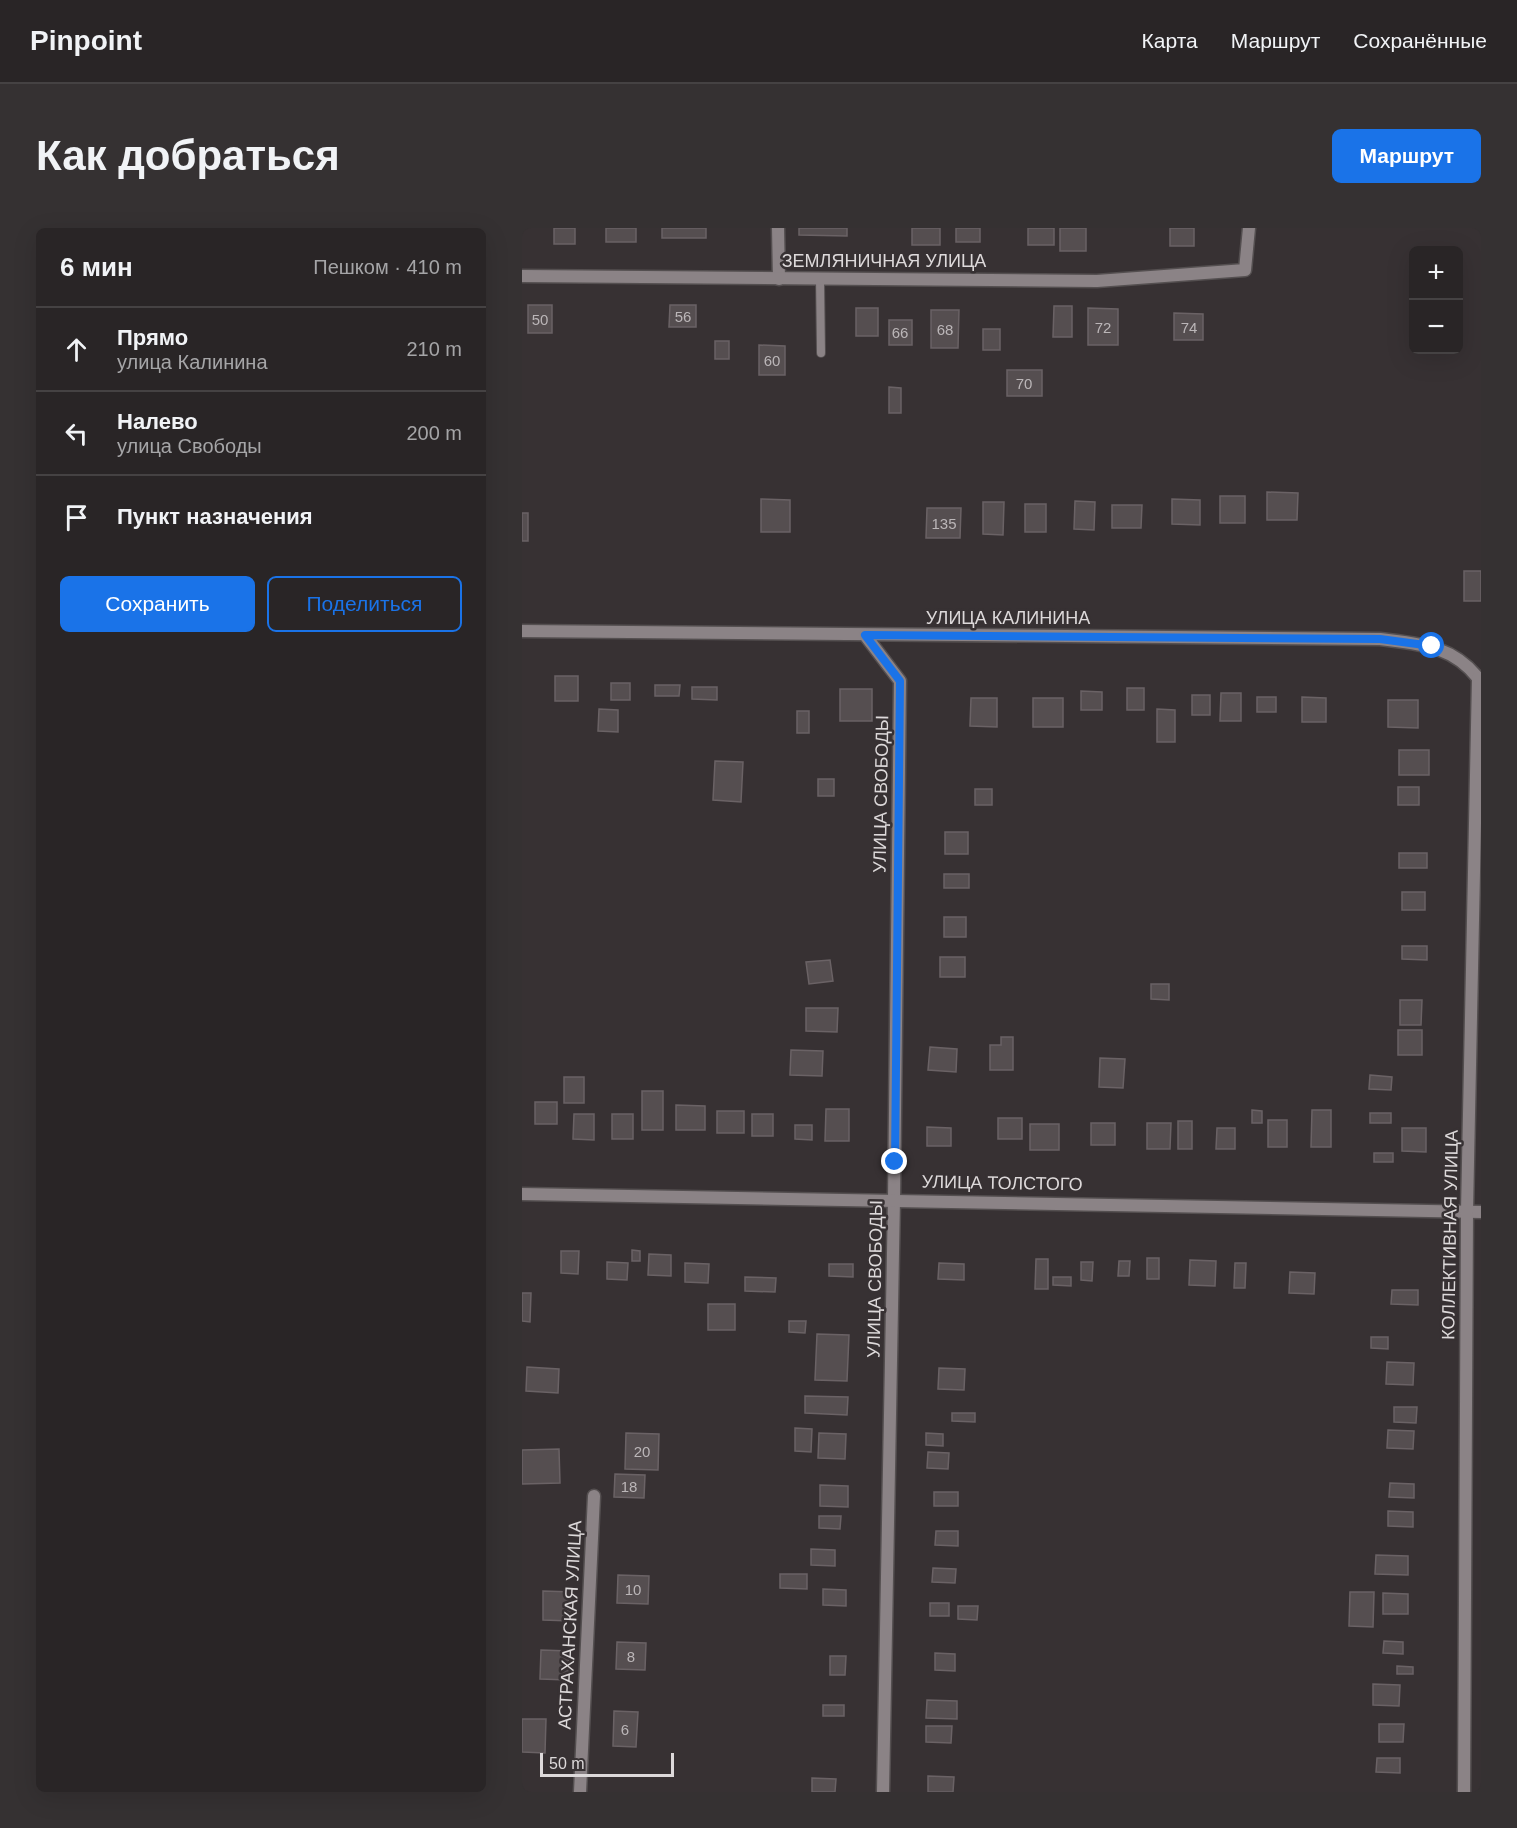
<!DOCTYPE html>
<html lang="ru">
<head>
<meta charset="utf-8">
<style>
  body { margin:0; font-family:Arial,sans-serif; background:#353132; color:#f1f3f6 }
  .controls { position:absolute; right:18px; top:18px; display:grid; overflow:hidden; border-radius:9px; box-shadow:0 6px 24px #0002 }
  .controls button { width:54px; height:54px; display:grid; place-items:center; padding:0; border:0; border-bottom:2px solid #454243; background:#292526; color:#f1f3f6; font:30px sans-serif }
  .scale { position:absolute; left:18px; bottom:15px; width:134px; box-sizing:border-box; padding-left:6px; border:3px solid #ddd9da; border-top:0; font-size:16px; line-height:21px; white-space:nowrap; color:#ddd9da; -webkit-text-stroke:4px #373133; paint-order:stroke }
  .stop { position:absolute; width:18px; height:18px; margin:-14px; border:4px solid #1a73e8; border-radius:50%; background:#fff }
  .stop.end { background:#1a73e8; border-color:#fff; box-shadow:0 2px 6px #0008 }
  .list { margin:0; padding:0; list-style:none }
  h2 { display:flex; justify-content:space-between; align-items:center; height:78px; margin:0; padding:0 24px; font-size:26px }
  h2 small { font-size:20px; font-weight:400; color:#a5a5a7 }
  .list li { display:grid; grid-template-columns:39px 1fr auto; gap:18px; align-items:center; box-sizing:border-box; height:84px; padding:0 24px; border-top:2px solid #454243 }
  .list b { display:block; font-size:22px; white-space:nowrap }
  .list p { margin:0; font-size:20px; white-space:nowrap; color:#a5a5a7 }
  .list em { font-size:20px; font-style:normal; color:#a5a5a7 }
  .actions { display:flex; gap:12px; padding:18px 24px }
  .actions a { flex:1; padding:14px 0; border:2px solid #1a73e8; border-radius:9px; text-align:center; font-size:21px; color:#1a73e8 }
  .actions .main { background:#1a73e8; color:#fff }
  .icon { flex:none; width:33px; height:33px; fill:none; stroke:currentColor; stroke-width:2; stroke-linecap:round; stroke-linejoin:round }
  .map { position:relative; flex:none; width:959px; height:1564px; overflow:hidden; border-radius:9px }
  header { display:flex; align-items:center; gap:36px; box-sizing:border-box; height:84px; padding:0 30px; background:#292526; border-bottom:2px solid #454243 }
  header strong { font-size:28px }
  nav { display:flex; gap:33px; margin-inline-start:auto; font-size:21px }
  .intro { display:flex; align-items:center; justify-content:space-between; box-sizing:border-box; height:144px; padding:0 36px }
  h1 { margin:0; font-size:42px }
  .button { padding:15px 27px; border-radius:9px; background:#1a73e8; color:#fff; font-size:21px; font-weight:700 }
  main { display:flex; gap:36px; padding:0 36px }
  aside { flex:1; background:#292526; border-radius:9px; box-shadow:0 6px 24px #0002 }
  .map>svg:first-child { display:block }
  .building { fill:#554e50; stroke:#6a6265; stroke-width:1.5 }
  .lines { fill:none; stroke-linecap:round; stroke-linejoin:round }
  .lane-casing { stroke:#544f50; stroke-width:10 }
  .street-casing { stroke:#544f50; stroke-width:15 }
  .lane { stroke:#8b8386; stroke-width:8 }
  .street { stroke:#8b8386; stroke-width:12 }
  .route { stroke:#1a73e8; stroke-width:8 }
  .labels { text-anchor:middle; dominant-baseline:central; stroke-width:5; stroke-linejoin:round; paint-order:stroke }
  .number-label { font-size:15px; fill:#bbb6b8 }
  .street-label { font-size:18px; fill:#ddd9da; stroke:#373133 }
</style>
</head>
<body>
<header>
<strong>Pinpoint</strong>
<nav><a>Карта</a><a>Маршрут</a><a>Сохранённые</a></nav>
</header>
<div class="intro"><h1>Как добраться</h1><a class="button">Маршрут</a></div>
<main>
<aside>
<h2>6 мин<small>Пешком · 410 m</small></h2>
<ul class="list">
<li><svg class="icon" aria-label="ahead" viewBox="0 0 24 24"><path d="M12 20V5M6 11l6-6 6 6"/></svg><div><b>Прямо</b><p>улица Калинина</p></div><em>210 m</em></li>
<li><svg class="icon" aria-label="left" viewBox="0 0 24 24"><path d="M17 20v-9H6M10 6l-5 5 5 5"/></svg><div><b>Налево</b><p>улица Свободы</p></div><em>200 m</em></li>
<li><svg class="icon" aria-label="arrive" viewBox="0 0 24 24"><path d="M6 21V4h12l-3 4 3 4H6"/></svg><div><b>Пункт назначения</b></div></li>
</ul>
<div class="actions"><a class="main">Сохранить</a><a>Поделиться</a></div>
</aside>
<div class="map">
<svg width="959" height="1564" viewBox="0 0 959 1564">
  <rect width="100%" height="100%" fill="#373133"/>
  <g class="building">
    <rect x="32" y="0" width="21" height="16"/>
    <rect x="84" y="0" width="30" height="14"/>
    <rect x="140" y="0" width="44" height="10"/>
    <path d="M277,0H325V8L277,7Z"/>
    <rect x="390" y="0" width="28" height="17"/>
    <rect x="434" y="0" width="24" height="14"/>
    <rect x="506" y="0" width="26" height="17"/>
    <rect x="538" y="0" width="26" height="23"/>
    <rect x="648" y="0" width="24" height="18"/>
    <rect x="6" y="77" width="24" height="28"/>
    <path d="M148,77H174V99H147Z"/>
    <path d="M532,78H550V109H531Z"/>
    <rect x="334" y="80" width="22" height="28"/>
    <path d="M566,80L596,81V117H566Z"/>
    <path d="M409,82H437L436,120H409Z"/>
    <path d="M652,85L681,86V112H652Z"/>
    <rect x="367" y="92" width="23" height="25"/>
    <rect x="461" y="101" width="17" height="21"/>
    <rect x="193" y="113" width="14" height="18"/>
    <path d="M237,117L263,118V147H237Z"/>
    <rect x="485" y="142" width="35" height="26"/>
    <path d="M367,159L379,160V185H367Z"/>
    <path d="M745,264L776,265L775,292H745Z"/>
    <rect x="698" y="268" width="25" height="27"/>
    <path d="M239,271L268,272V304H239Z"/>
    <path d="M650,271L678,272V297L650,296Z"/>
    <path d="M553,273L573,274L572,302L552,301Z"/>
    <path d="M461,274H482L481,307L461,306Z"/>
    <rect x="503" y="276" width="21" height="28"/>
    <path d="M590,277H620L619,300H590Z"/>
    <path d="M405,280H439L438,310H404Z"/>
    <rect x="0" y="285" width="6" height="28"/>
    <rect x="942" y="343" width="17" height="30"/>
    <rect x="33" y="448" width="23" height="25"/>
    <rect x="89" y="455" width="19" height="17"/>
    <path d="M133,457H158L157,468H133Z"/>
    <path d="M170,459H195V472L170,471Z"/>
    <rect x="605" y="460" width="17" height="22"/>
    <rect x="318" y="461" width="32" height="32"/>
    <path d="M559,463L580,464V482H559Z"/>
    <path d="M699,465H719V493H698Z"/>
    <rect x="670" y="467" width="18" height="20"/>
    <rect x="735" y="469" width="19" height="15"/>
    <path d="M780,469L804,470V494H780Z"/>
    <path d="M449,470H475V499L448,498Z"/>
    <rect x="511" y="470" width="30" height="29"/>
    <path d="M866,472H896V500L866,499Z"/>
    <path d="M77,481L96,482V504L76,503Z"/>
    <path d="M635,481L653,482V514H635Z"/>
    <rect x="275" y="483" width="12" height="22"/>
    <rect x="877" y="522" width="30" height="25"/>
    <path d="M193,533L221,534L219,574L191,572Z"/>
    <rect x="296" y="551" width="16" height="17"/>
    <rect x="876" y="559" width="21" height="18"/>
    <rect x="453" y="561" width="17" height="16"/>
    <rect x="423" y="604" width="23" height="22"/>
    <rect x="877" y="625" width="28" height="15"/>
    <rect x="422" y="646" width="25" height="14"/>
    <rect x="880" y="664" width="23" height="18"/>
    <rect x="422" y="689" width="22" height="20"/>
    <path d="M880,718H905V732L880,731Z"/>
    <rect x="418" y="729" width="25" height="20"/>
    <path d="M308,732L311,753L287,756L284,734Z"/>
    <path d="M629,756H647V772L629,771Z"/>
    <path d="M878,772H900L899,797H878Z"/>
    <path d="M284,780H316L315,804L284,803Z"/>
    <rect x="876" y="802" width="24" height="25"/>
    <path d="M479,809H491V842H468V817H479Z"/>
    <path d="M408,819L435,821L434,844L406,842Z"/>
    <path d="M269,822L301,823L300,848L268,847Z"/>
    <path d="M578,830L603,831L601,860L577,859Z"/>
    <path d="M848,847L870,849L869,862L847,861Z"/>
    <rect x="42" y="849" width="20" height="26"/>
    <rect x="120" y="863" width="21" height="39"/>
    <rect x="13" y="874" width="22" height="22"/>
    <path d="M154,877L183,878V902H154Z"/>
    <path d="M304,881H327V913H303Z"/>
    <path d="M730,882L740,883V895H730Z"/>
    <path d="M790,882H809V919H789Z"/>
    <rect x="195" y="883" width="27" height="22"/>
    <rect x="848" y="885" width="21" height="10"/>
    <path d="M52,886H72V912L51,911Z"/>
    <rect x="90" y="886" width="21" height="25"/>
    <rect x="230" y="886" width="21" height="22"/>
    <rect x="476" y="890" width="24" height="21"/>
    <rect x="746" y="892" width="19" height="27"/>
    <rect x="656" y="893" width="14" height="28"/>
    <rect x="569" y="895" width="24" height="22"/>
    <path d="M625,895H649L648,921H625Z"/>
    <rect x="508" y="896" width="29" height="26"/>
    <path d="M273,897H290V912L273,911Z"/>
    <path d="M405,899L429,900V918H405Z"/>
    <path d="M695,900H713V921H694Z"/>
    <path d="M880,900H904V924L880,923Z"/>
    <rect x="852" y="925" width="19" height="9"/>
    <path d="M110,1022L118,1023V1033H110Z"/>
    <path d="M39,1023H57L56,1046L39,1045Z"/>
    <path d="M127,1026L149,1027V1048L126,1047Z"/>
    <rect x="625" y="1030" width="12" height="21"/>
    <path d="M514,1031H526V1061H513Z"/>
    <path d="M668,1032L694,1033L693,1058L667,1057Z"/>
    <path d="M597,1033H608L607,1048H596Z"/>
    <path d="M85,1034L106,1035L105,1052L85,1051Z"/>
    <path d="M559,1034H571L570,1053L559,1052Z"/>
    <path d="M163,1035L187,1036L186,1055L163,1054Z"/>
    <path d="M417,1035L442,1036V1052L416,1051Z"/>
    <path d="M713,1035H724L723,1060H712Z"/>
    <path d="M307,1036H331V1049L307,1048Z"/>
    <path d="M768,1044L793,1045L792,1066L767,1065Z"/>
    <path d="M223,1049L254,1050L253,1064L223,1063Z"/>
    <path d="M531,1049H549V1058L531,1057Z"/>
    <path d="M870,1062H896V1077L869,1076Z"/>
    <path d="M0,1065H9L8,1094L0,1093Z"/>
    <rect x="186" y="1076" width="27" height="26"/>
    <path d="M267,1093H284L283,1105L267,1104Z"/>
    <path d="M295,1106L327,1107L325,1153L293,1152Z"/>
    <path d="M849,1109H866V1121L849,1120Z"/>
    <path d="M865,1134L892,1135L891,1157L864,1156Z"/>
    <path d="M5,1139L37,1141L36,1165L4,1163Z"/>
    <path d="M417,1140L443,1141L442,1162L416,1161Z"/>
    <path d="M283,1168L326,1169L325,1187L283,1185Z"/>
    <path d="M872,1179H895L894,1195L872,1194Z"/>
    <path d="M430,1185H453V1194L430,1193Z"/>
    <path d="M273,1200L290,1201L289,1224L273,1223Z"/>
    <path d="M866,1202L892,1203L891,1221L865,1220Z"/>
    <path d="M104,1205L137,1206L136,1242L103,1241Z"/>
    <path d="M297,1205L324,1206L323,1231L296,1230Z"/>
    <path d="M404,1205L421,1206V1218L404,1217Z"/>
    <path d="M37,1221L38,1255L0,1256V1222Z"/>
    <path d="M406,1224L427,1225L426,1241L405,1240Z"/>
    <path d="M93,1246L123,1247L122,1270L92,1269Z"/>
    <path d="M868,1255L892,1256V1270L867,1269Z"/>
    <path d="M298,1257L326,1258V1279L298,1278Z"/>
    <rect x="412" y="1264" width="24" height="14"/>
    <path d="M866,1283L891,1284V1299L866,1298Z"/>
    <path d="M297,1288H319L318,1301L297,1300Z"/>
    <path d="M414,1303H436V1318L413,1317Z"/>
    <path d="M289,1321L313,1322V1338L289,1337Z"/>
    <path d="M854,1327L886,1328V1347L853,1346Z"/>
    <path d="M411,1340L434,1341L433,1355L410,1354Z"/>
    <path d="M258,1346H285V1361L258,1360Z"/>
    <path d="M96,1347L127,1348L126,1376L95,1375Z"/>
    <path d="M301,1361L324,1362V1378L301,1377Z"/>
    <path d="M21,1363L51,1364L50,1393L21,1392Z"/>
    <path d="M828,1364H852L851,1399L827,1398Z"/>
    <path d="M861,1365L886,1366V1386H861Z"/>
    <rect x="408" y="1375" width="19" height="13"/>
    <path d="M436,1378H456L455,1392L436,1391Z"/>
    <path d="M862,1413L881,1414V1426L861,1425Z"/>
    <path d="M95,1414L124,1415L123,1442L94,1441Z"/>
    <path d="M19,1422L47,1423L46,1452L18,1451Z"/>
    <path d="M413,1425L433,1426V1443L413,1442Z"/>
    <path d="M308,1428H324L323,1447H308Z"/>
    <path d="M875,1438L891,1439V1446H875Z"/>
    <path d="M851,1456L878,1457L877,1478L851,1477Z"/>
    <path d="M405,1472L435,1473V1491L404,1490Z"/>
    <rect x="301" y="1477" width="21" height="11"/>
    <path d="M92,1483L116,1484L114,1519L91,1518Z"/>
    <path d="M0,1491H24L23,1525L0,1524Z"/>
    <path d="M857,1496H882L881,1514H857Z"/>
    <path d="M404,1498H430L429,1515L404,1514Z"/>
    <path d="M855,1530H878V1545L854,1544Z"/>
    <path d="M406,1548L432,1549L431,1564H406Z"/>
    <path d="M290,1550L314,1551L313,1564H290Z"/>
  </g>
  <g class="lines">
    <defs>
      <path id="lane" d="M298,51L299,125"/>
      <g id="street">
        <path d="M256,0L257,51"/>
        <path d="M0,48L575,53L723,42L727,0"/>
        <path d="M0,403L858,411C898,416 930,417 956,450H959"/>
        <path d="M343,407L378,453L372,971L361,1564"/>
        <path d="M0,966L959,984"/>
        <path d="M58,1564L72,1268"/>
        <path d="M942,1564L945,983L956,450"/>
      </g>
    </defs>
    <use href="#lane" class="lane-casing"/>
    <use href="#street" class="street-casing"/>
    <use href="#lane" class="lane"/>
    <use href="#street" class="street"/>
  </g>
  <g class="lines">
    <path class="route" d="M373,934L378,453L343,407L858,411L910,418"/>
  </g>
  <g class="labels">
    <g class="number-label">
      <text x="161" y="88">56</text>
      <text x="18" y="91">50</text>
      <text x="581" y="99">72</text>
      <text x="667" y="99">74</text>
      <text x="423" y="101">68</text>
      <text x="378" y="104">66</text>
      <text x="250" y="132">60</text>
      <text x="502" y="155">70</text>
      <text x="422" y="295">135</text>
      <text x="120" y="1223">20</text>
      <text x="107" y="1258">18</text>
      <text x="111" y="1361">10</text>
      <text x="109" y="1428">8</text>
      <text x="103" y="1501">6</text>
    </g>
    <g class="street-label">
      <text x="362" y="33">ЗЕМЛЯНИЧНАЯ УЛИЦА</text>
      <text x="486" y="390">УЛИЦА КАЛИНИНА</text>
      <text transform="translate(359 566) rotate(-89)">УЛИЦА СВОБОДЫ</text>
      <text transform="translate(480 955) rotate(1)">УЛИЦА ТОЛСТОГО</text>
      <text transform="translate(928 1007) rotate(-89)">КОЛЛЕКТИВНАЯ УЛИЦА</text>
      <text transform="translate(353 1051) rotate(-89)">УЛИЦА СВОБОДЫ</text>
      <text transform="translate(48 1397) rotate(-87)">АСТРАХАНСКАЯ УЛИЦА</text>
    </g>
  </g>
</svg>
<div class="controls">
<button>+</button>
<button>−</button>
</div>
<div class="scale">50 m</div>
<div class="stop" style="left:910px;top:418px"></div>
<div class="stop end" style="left:373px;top:934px"></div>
</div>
</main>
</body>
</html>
